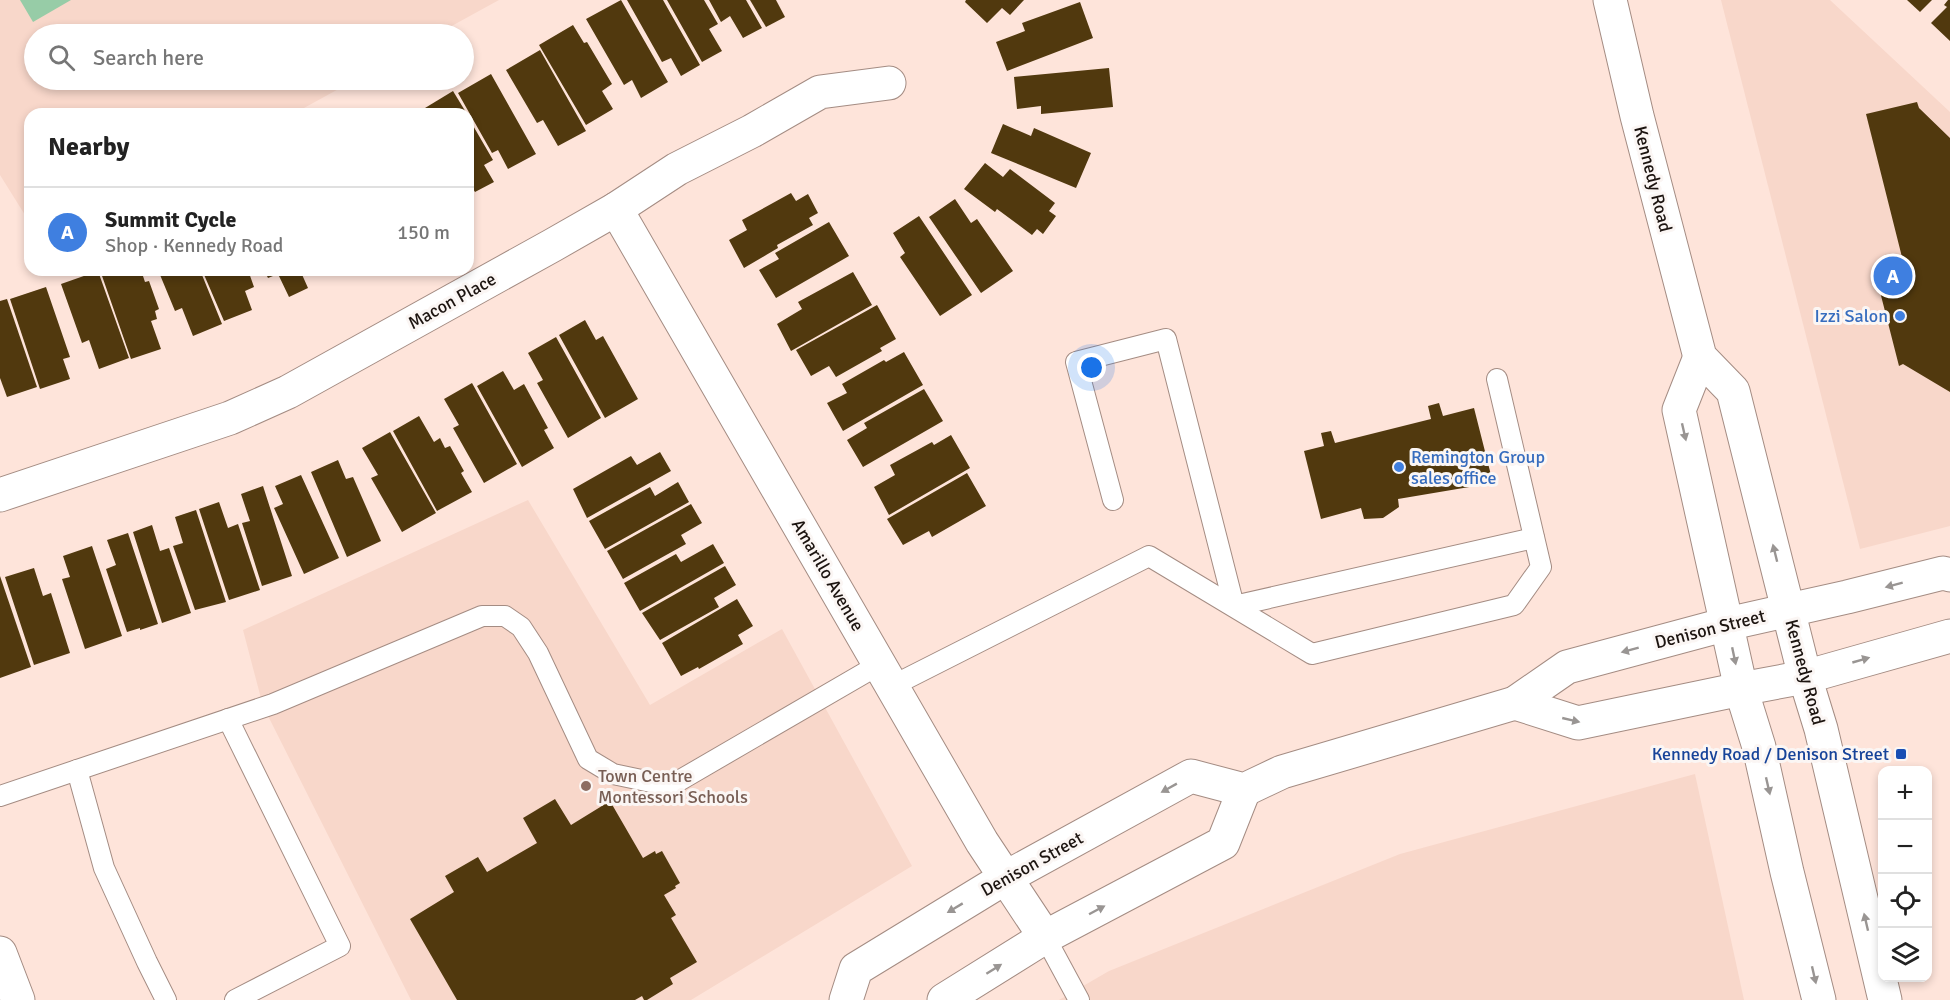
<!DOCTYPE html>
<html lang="en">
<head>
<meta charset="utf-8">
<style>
  body { margin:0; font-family:Signika,sans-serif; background:#f2f2f2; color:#222 }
  .controls { position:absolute; right:18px; bottom:18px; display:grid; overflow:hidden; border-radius:12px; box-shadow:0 3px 9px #0003 }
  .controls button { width:54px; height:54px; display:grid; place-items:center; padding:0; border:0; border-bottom:2px solid #e0e0e0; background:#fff; color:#222; font:30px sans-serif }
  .you { position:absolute; left:1092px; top:368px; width:21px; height:21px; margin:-15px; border:4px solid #fff; border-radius:50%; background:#1a73e8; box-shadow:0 0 0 9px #1a73e833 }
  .badge { display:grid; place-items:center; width:39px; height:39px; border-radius:50%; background:#1a73e8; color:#fff; font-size:20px; font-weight:700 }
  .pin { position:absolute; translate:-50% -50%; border:3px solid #fff; box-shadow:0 2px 6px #0006 }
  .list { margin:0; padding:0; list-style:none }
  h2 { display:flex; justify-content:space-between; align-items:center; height:78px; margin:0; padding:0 24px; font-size:26px }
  h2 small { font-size:20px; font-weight:400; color:#767676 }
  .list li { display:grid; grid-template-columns:39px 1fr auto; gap:18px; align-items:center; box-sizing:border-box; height:90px; padding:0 24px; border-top:2px solid #e0e0e0 }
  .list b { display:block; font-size:22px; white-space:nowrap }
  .list p { margin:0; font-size:20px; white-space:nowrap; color:#767676 }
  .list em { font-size:20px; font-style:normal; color:#767676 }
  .icon { flex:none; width:33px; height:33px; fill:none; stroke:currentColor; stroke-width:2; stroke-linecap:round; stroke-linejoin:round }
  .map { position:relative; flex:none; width:1950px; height:1000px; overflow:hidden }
  .search { position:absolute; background:#fff; box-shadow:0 3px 9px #0003; left:24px; top:24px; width:450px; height:66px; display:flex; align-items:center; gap:15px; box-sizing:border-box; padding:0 21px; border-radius:33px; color:#767676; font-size:22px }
  .panel { position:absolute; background:#fff; box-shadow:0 3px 9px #0003; left:24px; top:108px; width:450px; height:168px; border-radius:18px }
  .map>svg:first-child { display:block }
  .built { fill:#f8d7ca }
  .green { fill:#97cca7 }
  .building { fill:#51390e }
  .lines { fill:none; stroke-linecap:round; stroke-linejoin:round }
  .service-casing { stroke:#a48c83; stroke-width:22 }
  .minor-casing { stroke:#a48c83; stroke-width:35 }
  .tertiary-casing { stroke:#a48c83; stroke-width:35 }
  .secondary-casing { stroke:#a48c83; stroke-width:35 }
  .service { stroke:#fff; stroke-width:20 }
  .minor { stroke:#fff; stroke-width:33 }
  .tertiary { stroke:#fff; stroke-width:33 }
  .secondary { stroke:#fff; stroke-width:33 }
  .oneway { fill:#999593 }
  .shop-dot { fill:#3f7fe0; stroke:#fbf6f4; stroke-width:2 }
  .transit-dot { fill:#1a4fb4; stroke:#fbf6f4; stroke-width:2 }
  .education-dot { fill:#8d6e63; stroke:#fbf6f4; stroke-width:2 }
  .labels { text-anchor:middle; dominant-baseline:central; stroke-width:6; stroke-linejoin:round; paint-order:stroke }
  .street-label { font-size:18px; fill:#1c1410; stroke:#fbf6f4 }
  .shop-label { font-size:18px; fill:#366cbe; stroke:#fbf6f4; text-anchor:end }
  .transit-label { font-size:18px; fill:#164399; stroke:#fbf6f4; text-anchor:end }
  .education-label { font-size:18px; fill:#785e54; stroke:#fbf6f4; text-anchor:start }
</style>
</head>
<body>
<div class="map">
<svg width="1950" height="1000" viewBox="0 0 1950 1000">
  <rect width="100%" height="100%" fill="#fee4da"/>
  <g class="built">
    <path d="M0,0H499L437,34H34V80H355L293,114H30V223L0,175Z"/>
    <path d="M1721,0H1830L1950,112V526L1860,549Z"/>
    <path d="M528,500L650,705L782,629L912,866L691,1000H411L263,706L243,630Z"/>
    <path d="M1695,774L1744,1000H1059L1109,971L1400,854Z"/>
  </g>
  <path class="green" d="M20,0H71L33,22Z"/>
  <g class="building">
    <path d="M621,0L668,82L641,98L632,80L624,85L586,19Z"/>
    <path d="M627,0H663L700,65L681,76L671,58L662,62Z"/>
    <path d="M667,0H704L718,24L709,29L722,51L702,62Z"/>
    <path d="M709,0H746L762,28L743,38L730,16L721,22Z"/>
    <path d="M750,0H776L785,17L766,27Z"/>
    <path d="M966,0H1024L1010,15L1002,8L987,23L965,2Z"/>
    <path d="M1907,0H1932L1920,12Z"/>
    <path d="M1948,0H1950V41L1931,23L1947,7L1944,5Z"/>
    <path d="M1080,2L1093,38L1007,71L996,42L1025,31L1022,23Z"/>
    <path d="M573,25L584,43L587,42L612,84L602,91L613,109L586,125L539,45Z"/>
    <path d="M540,50L586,131L558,146L543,120L537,123L506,70Z"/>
    <path d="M1109,68L1113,107L1041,114V106L1017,109L1014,77Z"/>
    <path d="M491,74L536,154L508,169L498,150L492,153L458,93Z"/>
    <path d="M453,91L467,114H429L425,108Z"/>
    <path d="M1917,102L1919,108L1950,138V392L1903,364L1899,366L1876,276L1905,269L1866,114Z"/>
    <path d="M468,117L493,160L484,165L494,182L475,192L468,181Z"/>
    <path d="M1003,124L1031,136L1034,128L1091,153L1076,188L991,153Z"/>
    <path d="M985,163L1003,177L1010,169L1055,203L1049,211L1056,216L1043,234L1037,229L1032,235L997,209L995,212L964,189Z"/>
    <path d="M791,193L796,201L808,194L818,213L809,218L813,225L777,245L778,248L744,268L729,240L747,230L742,220Z"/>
    <path d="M955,199L971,223L977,219L1013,271L981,293L929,217Z"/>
    <path d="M919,216L972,295L940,316L900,257L905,253L893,233Z"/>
    <path d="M829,222L849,256L776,298L759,270L779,259L775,253Z"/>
    <path d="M109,270H141L145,282L149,281L159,309L155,311L157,319L151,321L161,349L131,359L101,273Z"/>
    <path d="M158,270H200L222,324L193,336L182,308L175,311Z"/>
    <path d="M202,270H248L254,287L245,291L252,310L224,321Z"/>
    <path d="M264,270H300L308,288L289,297L278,274L268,278Z"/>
    <path d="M98,271L129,358L99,369L89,340L82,343L61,284Z"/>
    <path d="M853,272L872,305L791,351L777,324L802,309L798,302Z"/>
    <path d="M46,287L70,357L63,359L70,379L40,389L10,299Z"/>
    <path d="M7,299L37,387L7,397L0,378V301Z"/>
    <path d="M877,305L896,339L880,348L882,351L836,377L829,366L811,376L796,350Z"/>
    <path d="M585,320L596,340L603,336L638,399L605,418L559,335Z"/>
    <path d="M556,337L601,418L568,438L537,383L543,380L528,353Z"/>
    <path d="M904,352L923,385L843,431L827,403L847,393L842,384L884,360L886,362Z"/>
    <path d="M503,371L514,390L524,384L548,428L544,430L554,448L522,467L477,386Z"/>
    <path d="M472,383L517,464L484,483L453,428L459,425L444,399Z"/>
    <path d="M924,389L943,421L863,467L847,440L867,428L864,423Z"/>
    <path d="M1439,403L1443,416L1474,408L1493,483L1398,499L1399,507L1383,518L1364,519L1361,508L1321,519L1304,451L1324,446L1321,433L1331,431L1335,443L1431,419L1428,406Z"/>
    <path d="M419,416L434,442L440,438L445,448L450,446L464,471L461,473L472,492L437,511L393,431Z"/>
    <path d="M390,432L436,513L402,532L371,478L378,475L362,448Z"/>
    <path d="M951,435L970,468L889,515L874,487L895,475L890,465L932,442L934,445Z"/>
    <path d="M660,452L671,471L587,518L573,489L631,456L637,465Z"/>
    <path d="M338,460L346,479L353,477L381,541L347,557L311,472Z"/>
    <path d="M967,473L986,506L932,537L929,531L903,545L887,519Z"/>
    <path d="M301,475L339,558L304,574L274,508L283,504L275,486Z"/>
    <path d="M678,482L689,502L605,549L589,521L650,487L655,496Z"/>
    <path d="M263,486L292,576L262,586L242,523L250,521L241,494Z"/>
    <path d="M219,502L228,528L238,524L260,590L229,600L199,509Z"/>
    <path d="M691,504L702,523L681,535L686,544L623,579L607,551Z"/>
    <path d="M196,510L226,602L195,610L173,546L183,543L175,517Z"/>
    <path d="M152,525L160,551L169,548L191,613L162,623L133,532Z"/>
    <path d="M128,533L158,624L140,630V628L127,632L106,569L116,565L107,540Z"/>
    <path d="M713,544L724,563L640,611L624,583L676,554L681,562Z"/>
    <path d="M92,546L122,636L85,649L62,579L70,577L63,556Z"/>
    <path d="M725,566L736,585L714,598L719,607L660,640L642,613Z"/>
    <path d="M34,568L43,596L51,593L70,653L34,665L5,577Z"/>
    <path d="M0,576L31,667L0,678Z"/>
    <path d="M737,599L753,626L738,635L743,644L699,669L698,667L681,676L662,643Z"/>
    <path d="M555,799L571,825L610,801L643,858L655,851L656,854L662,851L680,883L675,886L676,888L664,895L676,915L671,918L697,962L670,978L673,984L647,1000H644L642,996L635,1000H457L410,919L454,892L445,876L478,857L487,872L537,843L523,818Z"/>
  </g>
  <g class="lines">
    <defs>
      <g id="service">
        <path d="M1113,500L1076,362L1166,339L1234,606L1534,538"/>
        <path d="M892,686L1149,556L1312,654L1514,605L1541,567L1497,379"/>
        <path d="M228,719L340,946L235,1000"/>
        <path d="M77,770L104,868L147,962L166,1000"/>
        <path d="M0,796L273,704L482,616H505L521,627L538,653L588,759L613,774L670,786L880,664"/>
        <path d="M1045,937L1079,1000"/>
      </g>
      <g id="minor">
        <path d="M616,209L982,842L1045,937"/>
        <path d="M0,495L230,418L288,392L553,245L616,209L677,169L752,131L820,92L889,83"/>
        <path d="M0,953L18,1000"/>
      </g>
      <g id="tertiary">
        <path d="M1727,624L1847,597L1943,573L1950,575"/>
        <path d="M1741,689L1805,677L1950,636"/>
      </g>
      <g id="secondary">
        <path d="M1610,0L1637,116L1700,357L1733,391L1805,677L1821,729L1885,1000"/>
        <path d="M1700,357L1679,410L1741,689L1759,747L1787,872L1819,1000"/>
        <path d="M1515,703L1578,723L1741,689"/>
        <path d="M846,1000L856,969L1005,878L1191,776L1244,790L1282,772L1515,703L1567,667L1727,624"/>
        <path d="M944,1000L1045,937L1223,843L1244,790"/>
      </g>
    </defs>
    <use href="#service" class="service-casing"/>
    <use href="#minor" class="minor-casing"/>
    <use href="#tertiary" class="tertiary-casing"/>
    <use href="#secondary" class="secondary-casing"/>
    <use href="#service" class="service"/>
    <use href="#minor" class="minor"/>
    <use href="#tertiary" class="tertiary"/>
    <use href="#secondary" class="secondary"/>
  </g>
  <defs><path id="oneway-solid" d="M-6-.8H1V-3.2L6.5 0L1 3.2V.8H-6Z" transform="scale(1.5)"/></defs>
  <g class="oneway">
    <use href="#oneway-solid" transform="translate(1684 432) rotate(77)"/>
    <use href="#oneway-solid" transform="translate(1775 553) rotate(-104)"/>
    <use href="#oneway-solid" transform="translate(1894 585) rotate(165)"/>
    <use href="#oneway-solid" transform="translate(1630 650) rotate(165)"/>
    <use href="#oneway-solid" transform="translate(1734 656) rotate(78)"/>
    <use href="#oneway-solid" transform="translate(1861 660) rotate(-16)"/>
    <use href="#oneway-solid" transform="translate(1571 720) rotate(13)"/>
    <use href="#oneway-solid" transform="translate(1768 786) rotate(77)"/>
    <use href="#oneway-solid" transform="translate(1169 788) rotate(151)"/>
    <use href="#oneway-solid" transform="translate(955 908) rotate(149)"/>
    <use href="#oneway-solid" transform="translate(1097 910) rotate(-28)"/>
    <use href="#oneway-solid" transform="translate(1866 922) rotate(-103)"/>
    <use href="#oneway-solid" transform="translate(994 969) rotate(-32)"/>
    <use href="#oneway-solid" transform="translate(1814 975) rotate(77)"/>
  </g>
  <g class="shop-dot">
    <circle cx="1900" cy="316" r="6"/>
    <circle cx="1399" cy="467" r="6"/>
  </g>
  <rect class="transit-dot" x="1895" y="748" width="12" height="12" rx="3"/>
  <circle class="education-dot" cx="586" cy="786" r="6"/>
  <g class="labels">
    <g class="street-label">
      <text transform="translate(1653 179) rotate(76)">Kennedy Road</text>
      <text transform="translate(452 301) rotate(-29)">Macon Place</text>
      <text transform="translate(828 575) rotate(60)">Amarillo Avenue</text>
      <text transform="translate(1710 629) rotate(-14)">Denison Street</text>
      <text transform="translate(1805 672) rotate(75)">Kennedy Road</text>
      <text transform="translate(1032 864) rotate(-29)">Denison Street</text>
    </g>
    <g class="shop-label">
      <text x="1888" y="316">Izzi Salon</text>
      <text x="1411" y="457" text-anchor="start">Remington Group<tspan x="1411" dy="21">sales office</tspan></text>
    </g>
    <g class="transit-label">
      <text x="1889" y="754">Kennedy Road / Denison Street</text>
    </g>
    <g class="education-label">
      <text x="598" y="776">Town Centre<tspan x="598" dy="21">Montessori Schools</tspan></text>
    </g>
  </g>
</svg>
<div class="controls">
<button>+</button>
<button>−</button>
<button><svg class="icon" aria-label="locate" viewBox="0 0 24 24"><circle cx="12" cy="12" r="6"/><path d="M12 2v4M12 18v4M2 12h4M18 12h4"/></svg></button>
<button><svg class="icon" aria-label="layers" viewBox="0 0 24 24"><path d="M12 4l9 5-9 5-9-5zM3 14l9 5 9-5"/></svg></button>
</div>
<div class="you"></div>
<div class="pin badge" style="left:1893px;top:276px;background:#3f7fe0">A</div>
<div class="search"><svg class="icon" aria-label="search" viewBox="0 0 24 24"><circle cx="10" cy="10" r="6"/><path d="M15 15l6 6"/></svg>Search here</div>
<section class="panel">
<h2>Nearby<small></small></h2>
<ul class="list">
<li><span class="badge" style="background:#3f7fe0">A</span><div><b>Summit Cycle</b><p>Shop · Kennedy Road</p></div><em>150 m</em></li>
</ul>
</section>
</div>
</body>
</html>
